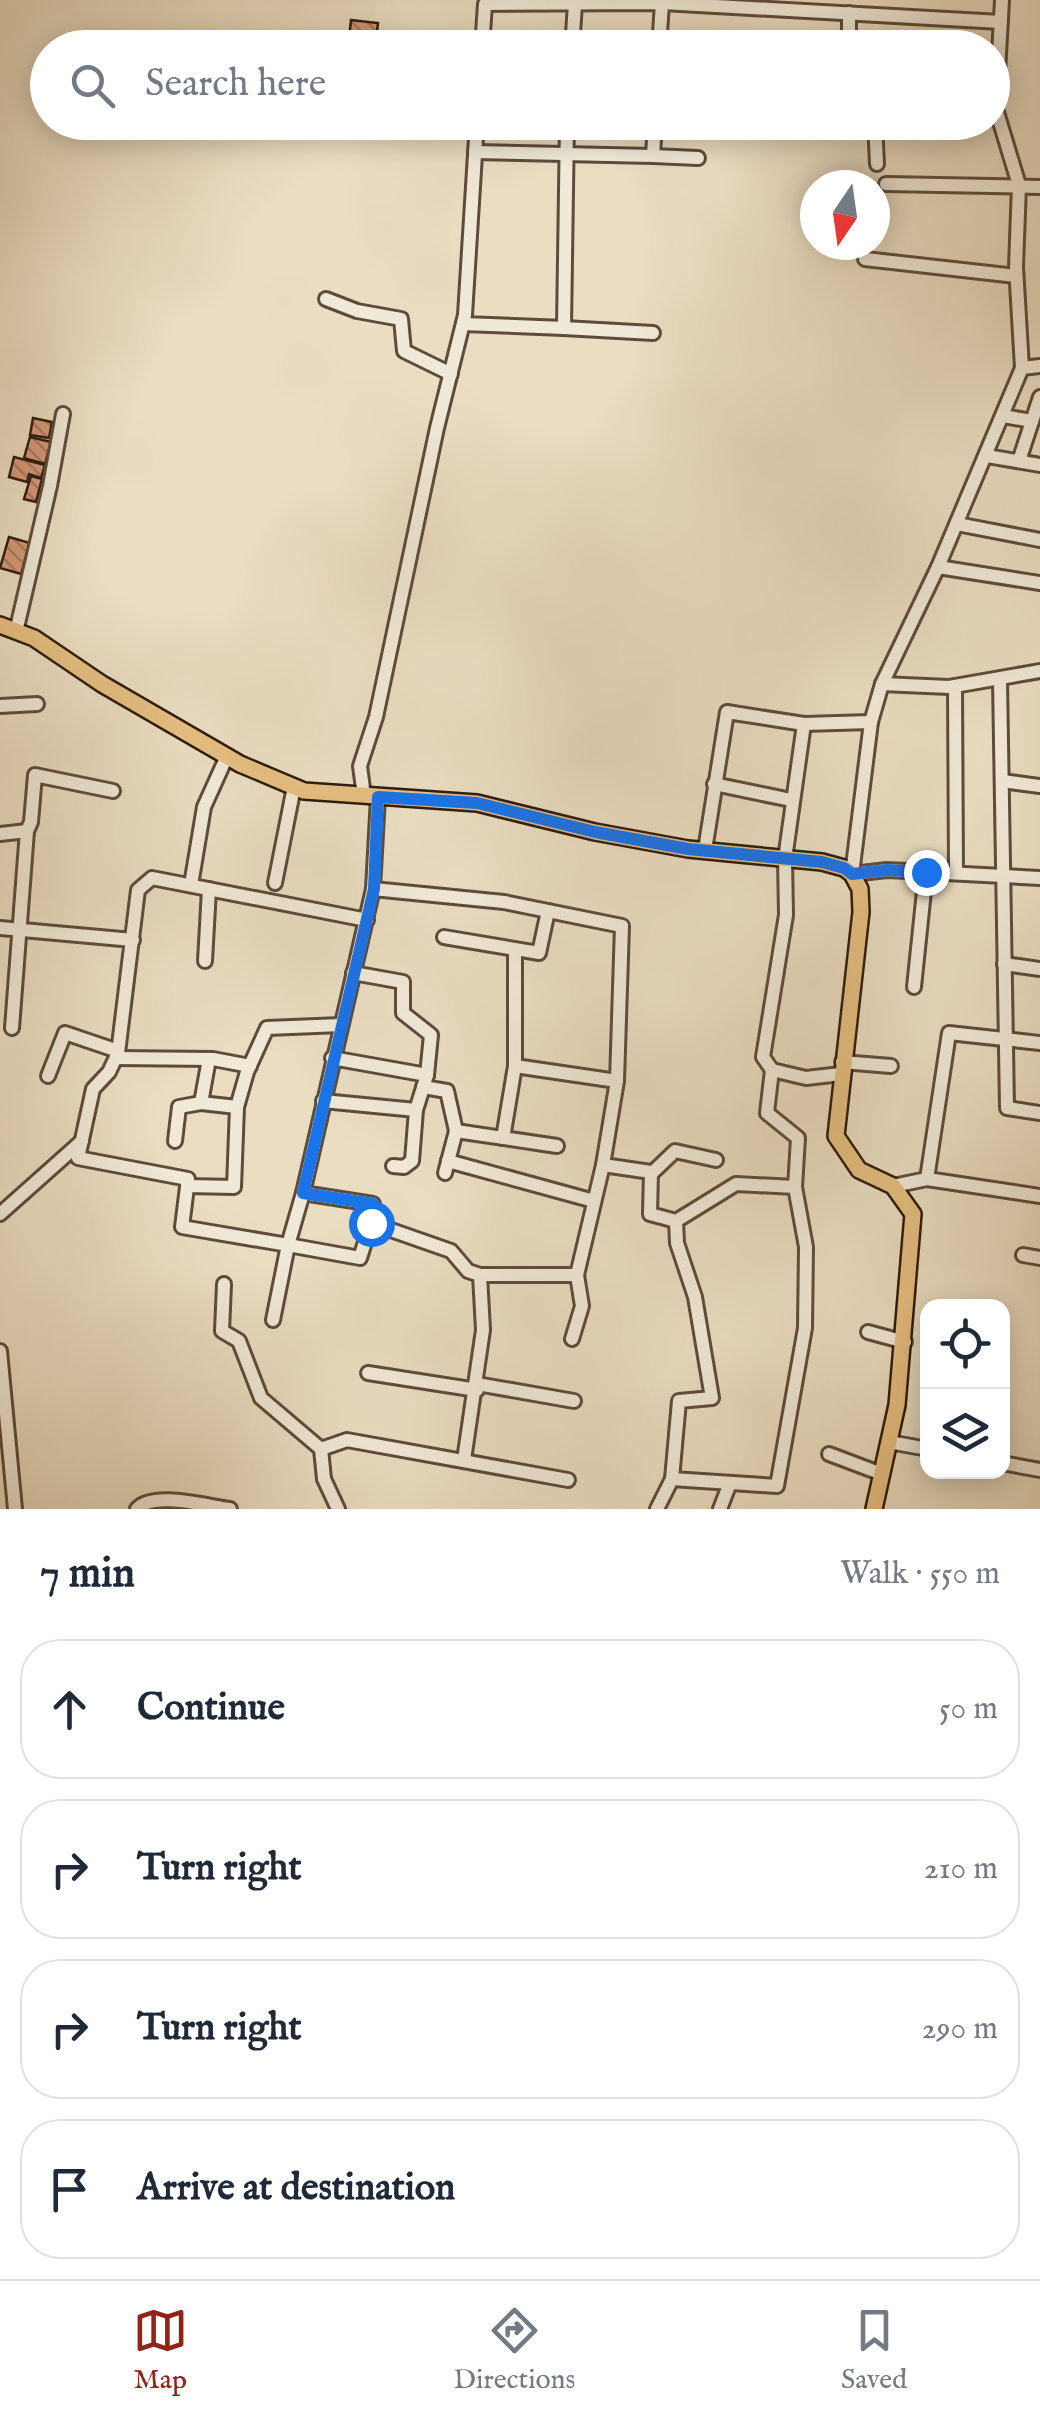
<!DOCTYPE html>
<html lang="en">
<head>
<meta charset="utf-8">
<style>
  body { margin:0; font-family:"IM FELL English",serif; background:#f2f2f3; color:#1f2937 }
  .controls { position:absolute; right:30px; bottom:30px; display:grid; overflow:hidden; border-radius:20px; box-shadow:0 5px 25px #0003 }
  .controls button { width:90px; height:90px; display:grid; place-items:center; padding:0; border:0; border-bottom:2px solid #e0e1e3; background:#fff; color:#1f2937; font:50px sans-serif }
  .compass { position:absolute; left:800px; top:170px; width:90px; height:90px; border-radius:50%; background:#fff; box-shadow:0 5px 25px #0003; rotate:193deg }
  .stop { position:absolute; width:30px; height:30px; margin:-22px; border:8px solid #1a73e8; border-radius:50%; background:#fff }
  .stop.end { background:#1a73e8; border-color:#fff; box-shadow:0 2px 10px #0008 }
  .list { margin:0; padding:0; list-style:none }
  h2 { display:flex; justify-content:space-between; align-items:center; height:130px; margin:0; padding:0 40px; font-size:42px }
  h2 small { font-size:32px; font-weight:400; color:#747a83 }
  .list li { display:grid; grid-template-columns:65px 1fr auto; gap:30px; align-items:center; box-sizing:border-box; height:140px; margin:0 20px 20px; padding:0 20px; border:2px solid #e0e1e3; border-radius:40px }
  .list b { display:block; font-size:38px; white-space:nowrap }
  .list em { font-size:32px; font-style:normal; color:#747a83 }
  .icon { flex:none; width:55px; height:55px; fill:none; stroke:currentColor; stroke-width:2; stroke-linecap:round; stroke-linejoin:round }
  .map { position:relative; flex:none; width:1040px; height:1509px; overflow:hidden }
  .search { position:absolute; background:#fff; box-shadow:0 5px 25px #0003; left:30px; right:30px; top:30px; height:110px; display:flex; align-items:center; gap:25px; box-sizing:border-box; padding:0 35px; border-radius:55px; color:#747a83; font-size:38px }
  .sheet { height:770px; background:#fff }
  nav { display:flex; justify-content:space-around; align-items:center; box-sizing:border-box; height:140px; border-top:2px solid #e0e1e3; background:#fff; font-size:28px; color:#747a83 }
  nav a { display:grid; justify-items:center; gap:5px }
  nav .on { color:#8f2418 }
  .map>svg:first-child { display:block }
  .building { fill:url(#building-back-hatch); stroke:#2e1c0e; stroke-width:2.5 }
  .lines { fill:none; stroke-linecap:round; stroke-linejoin:round }
  .minor-casing { stroke:#5d4c3b; stroke-width:18 }
  .major-casing { stroke:#2e1c0e; stroke-width:20 }
  .minor { stroke:#f1e9d7; stroke-width:12 }
  .major { stroke:#e5be81; stroke-width:15 }
  .route { stroke:#1a73e8; stroke-width:12 }
</style>
</head>
<body>
<div class="map">
<svg width="1040" height="1509" viewBox="0 0 1040 1509">
  <defs>
    <pattern id="building-back-hatch" width="6" height="6" patternUnits="userSpaceOnUse" patternTransform="scale(2.5)"><rect width="6" height="6" fill="#d49879"/><path d="M-1 5l2 2M0 0l6 6M5-1l2 2" fill="none" stroke="#ac7b62"/></pattern>
  </defs>
  <rect width="100%" height="100%" fill="#eaddc2"/>
  <filter id="stains"><feTurbulence type="fractalNoise" baseFrequency=".002" numOctaves="4"/><feColorMatrix values="0 0 0 0 .2 0 0 0 0 .09 0 0 0 0 .02 0 0 0 .5 -.17"/></filter>
  <radialGradient id="worn" r=".72"><stop offset=".6" stop-color="#630" stop-opacity="0"/><stop offset="1" stop-color="#630" stop-opacity=".3"/></radialGradient>
  <g class="building">
    <path d="M351,20L378,23L376,41L349,39Z"/>
    <path d="M33,418L52,422L49,438L30,435Z"/>
    <path d="M30,437L51,442L45,464L24,458Z"/>
    <path d="M14,457L45,465L41,478L29,474L27,482L9,477Z"/>
    <path d="M31,476L42,479L36,502L24,499Z"/>
    <path d="M9,537L30,543L21,574L0,568Z"/>
  </g>
  <g class="lines">
    <defs>
      <g id="minor">
        <path d="M662,0V3L1001,22"/>
        <path d="M1002,0L996,109L1019,185L1016,267L1022,368"/>
        <path d="M849,13V48"/>
        <path d="M482,48L485,4L662,3L659,48"/>
        <path d="M572,48L575,4"/>
        <path d="M875,122L877,164"/>
        <path d="M475,152L653,156L655,122"/>
        <path d="M653,156L698,158"/>
        <path d="M886,184L1040,187"/>
        <path d="M865,259L1016,276"/>
        <path d="M326,299L357,311L401,319L404,351L451,374"/>
        <path d="M463,324L564,328L567,122"/>
        <path d="M564,328L653,333"/>
        <path d="M1040,366L1022,368L938,567L882,684L871,722L852,874L887,870L1040,878"/>
        <path d="M1003,416L1032,421"/>
        <path d="M987,456L1040,465"/>
        <path d="M1019,461L1040,397"/>
        <path d="M957,524L1040,540"/>
        <path d="M938,567L1040,583"/>
        <path d="M16,632L50,486L63,414"/>
        <path d="M1000,680L1007,1108L1040,1113"/>
        <path d="M882,684L949,687L1040,671"/>
        <path d="M955,686L956,873"/>
        <path d="M0,706L37,704"/>
        <path d="M1002,781L1040,786"/>
        <path d="M714,784L791,800"/>
        <path d="M364,796L360,766L376,717L437,428L465,315L477,122"/>
        <path d="M378,797L373,889L504,902L622,926L617,1081L603,1165L651,1172L650,1214L676,1221"/>
        <path d="M0,834L27,831"/>
        <path d="M705,850L727,712L804,724L871,722"/>
        <path d="M275,883L294,787"/>
        <path d="M191,885L204,807L227,756"/>
        <path d="M373,889L303,1193L373,1204L371,1223L451,1251L468,1271L480,1275H577L603,1165"/>
        <path d="M0,928L133,940"/>
        <path d="M444,937L539,953L548,911"/>
        <path d="M205,961L209,889"/>
        <path d="M1004,964L1040,969"/>
        <path d="M353,973L403,982V1013L431,1035L427,1075L416,1110L412,1161L404,1167L393,1166"/>
        <path d="M914,987L926,872"/>
        <path d="M12,1028L27,831L31,822L35,775L113,791"/>
        <path d="M116,1058L213,1059L250,1066"/>
        <path d="M332,1058L427,1075"/>
        <path d="M842,1062L891,1066"/>
        <path d="M515,1066L617,1081"/>
        <path d="M772,1070L806,1078L841,1074"/>
        <path d="M48,1076L65,1033L118,1051"/>
        <path d="M423,1087L447,1091L456,1131L445,1173"/>
        <path d="M323,1101L416,1110"/>
        <path d="M201,1103L209,1059"/>
        <path d="M456,1131L557,1146"/>
        <path d="M503,1138L515,1066V952"/>
        <path d="M175,1141L179,1107L201,1103L237,1107"/>
        <path d="M448,1161L594,1201"/>
        <path d="M651,1174L675,1151L716,1160"/>
        <path d="M927,1179L949,1033L1040,1043"/>
        <path d="M187,1186L234,1187L237,1107L247,1072L267,1028L341,1025"/>
        <path d="M893,1186L927,1179L1040,1196"/>
        <path d="M795,1187L736,1184L676,1221L677,1243L695,1297L712,1398L679,1401L672,1479L777,1486L805,1328L806,1247L795,1187L798,1138L767,1113L772,1070L763,1057L786,915L785,859L804,724"/>
        <path d="M303,1193L288,1245L182,1227L188,1179L78,1158L93,1089L109,1072L118,1053L138,890L152,878L367,920"/>
        <path d="M0,1214L82,1141"/>
        <path d="M1023,1255L1040,1258"/>
        <path d="M224,1284L222,1331L239,1341L261,1398L321,1449L324,1479L338,1509"/>
        <path d="M273,1320L288,1245L360,1258L371,1223"/>
        <path d="M868,1332L905,1342"/>
        <path d="M572,1339L582,1306L577,1275"/>
        <path d="M0,1351L15,1509"/>
        <path d="M368,1373L477,1390"/>
        <path d="M477,1384L574,1401"/>
        <path d="M889,1442L928,1449"/>
        <path d="M321,1449L347,1440L568,1480"/>
        <path d="M829,1454L882,1474"/>
        <path d="M464,1460L483,1330L480,1275"/>
        <path d="M1002,1463L1040,1470"/>
        <path d="M137,1509C153,1491 206,1506 230,1509"/>
        <path d="M657,1509L672,1479"/>
        <path d="M720,1509L730,1483"/>
      </g>
      <path id="major" d="M0,625L34,638L102,684L240,764L304,791L477,803L595,832L688,849L822,862L844,868L852,874L860,889L861,912L836,1136L859,1170L893,1186L913,1214L897,1405L874,1509"/>
    </defs>
    <use href="#minor" class="minor-casing"/>
    <use href="#major" class="major-casing"/>
    <use href="#minor" class="minor"/>
    <use href="#major" class="major"/>
  </g>
  <g class="lines">
    <path class="route" d="M371,1223L373,1204L303,1193L374,889L378,797L477,803L595,832L688,849L822,862L844,868L852,874L887,870L926,872"/>
  </g>
  <rect width="100%" height="100%" filter="url(#stains)"/>
  <rect width="100%" height="100%" fill="url(#worn)"/>
</svg>
<div class="controls">
<button><svg class="icon" aria-label="locate" viewBox="0 0 24 24"><circle cx="12" cy="12" r="6"/><path d="M12 2v4M12 18v4M2 12h4M18 12h4"/></svg></button>
<button><svg class="icon" aria-label="layers" viewBox="0 0 24 24"><path d="M12 4l9 5-9 5-9-5zM3 14l9 5 9-5"/></svg></button>
</div>
<svg class="compass" viewBox="-18 -18 36 36"><path d="M0-13l5 13h-10z" fill="#e53935"/><path d="M0 13l5-13h-10z" fill="#747a83"/></svg>
<div class="stop" style="left:371px;top:1223px"></div>
<div class="stop end" style="left:926px;top:872px"></div>
<div class="search"><svg class="icon" aria-label="search" viewBox="0 0 24 24"><circle cx="10" cy="10" r="6"/><path d="M15 15l6 6"/></svg>Search here</div>
</div>
<section class="sheet">
<h2>7 min<small>Walk · 550 m</small></h2>
<ul class="list">
<li><svg class="icon" aria-label="ahead" viewBox="0 0 24 24"><path d="M12 20V5M6 11l6-6 6 6"/></svg><div><b>Continue</b></div><em>50 m</em></li>
<li><svg class="icon" aria-label="right" viewBox="0 0 24 24"><path d="M7 20v-9h11M14 6l5 5-5 5"/></svg><div><b>Turn right</b></div><em>210 m</em></li>
<li><svg class="icon" aria-label="right" viewBox="0 0 24 24"><path d="M7 20v-9h11M14 6l5 5-5 5"/></svg><div><b>Turn right</b></div><em>290 m</em></li>
<li><svg class="icon" aria-label="arrive" viewBox="0 0 24 24"><path d="M6 21V4h12l-3 4 3 4H6"/></svg><div><b>Arrive at destination</b></div></li>
</ul>
</section>
<nav>
<a class="on"><svg class="icon" aria-label="map" viewBox="0 0 24 24"><path d="M3 6l6-2 6 2 6-2v14l-6 2-6-2-6 2zM9 4v14M15 6v14"/></svg>Map</a>
<a><svg class="icon" aria-label="directions" viewBox="0 0 24 24"><path d="M12 3l9 9-9 9-9-9zM9 14v-3h6M13 9l2 2-2 2"/></svg>Directions</a>
<a><svg class="icon" aria-label="saved" viewBox="0 0 24 24"><path d="M7 4h10v16l-5-4-5 4z"/></svg>Saved</a>
</nav>
</body>
</html>
